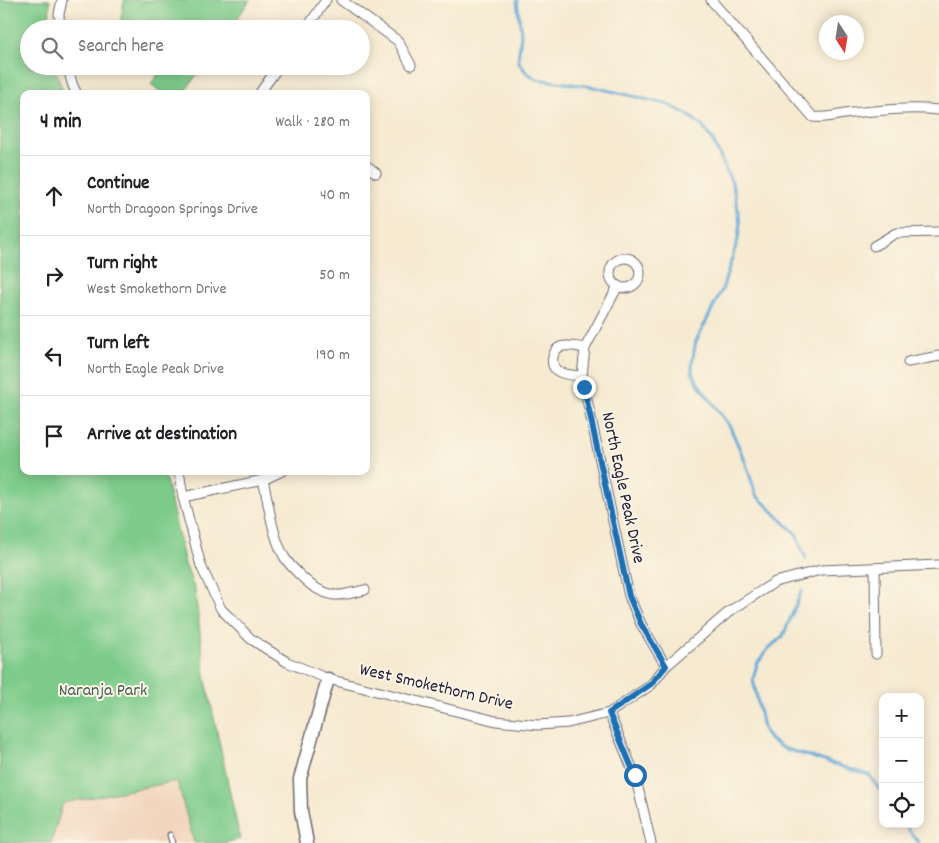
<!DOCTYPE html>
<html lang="en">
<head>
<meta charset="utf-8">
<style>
  body { margin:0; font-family:Dekko,sans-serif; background:#f6f6f6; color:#202124 }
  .controls { position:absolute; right:15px; bottom:15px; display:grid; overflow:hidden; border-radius:10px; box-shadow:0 2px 12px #0003 }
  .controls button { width:45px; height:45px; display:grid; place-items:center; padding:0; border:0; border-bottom:1px solid #e0e0e0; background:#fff; color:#202124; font:25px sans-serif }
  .compass { position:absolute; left:819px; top:15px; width:45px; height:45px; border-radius:50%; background:#fff; box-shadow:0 2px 12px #0003; rotate:168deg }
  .stop { position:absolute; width:15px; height:15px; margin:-11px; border:4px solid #1f6fb2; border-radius:50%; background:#fff }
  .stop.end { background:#1f6fb2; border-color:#fff; box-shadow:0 1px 5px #0008 }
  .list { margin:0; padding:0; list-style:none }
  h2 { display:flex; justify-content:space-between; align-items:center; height:65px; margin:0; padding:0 20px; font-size:21px }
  h2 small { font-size:16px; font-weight:400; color:#757577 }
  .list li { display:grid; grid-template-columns:32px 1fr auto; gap:15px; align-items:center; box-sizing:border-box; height:80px; padding:0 20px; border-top:1px solid #e0e0e0 }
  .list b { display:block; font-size:19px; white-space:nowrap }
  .list p { margin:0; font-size:16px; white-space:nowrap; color:#757577 }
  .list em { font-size:16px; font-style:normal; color:#757577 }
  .icon { flex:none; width:28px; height:28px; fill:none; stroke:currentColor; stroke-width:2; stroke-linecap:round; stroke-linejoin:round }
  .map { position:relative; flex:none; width:939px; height:843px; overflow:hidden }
  .search { position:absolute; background:#fff; box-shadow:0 2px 12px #0003; left:20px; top:20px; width:350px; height:55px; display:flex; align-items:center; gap:12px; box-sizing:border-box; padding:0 18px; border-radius:28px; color:#757577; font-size:19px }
  .panel { position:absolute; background:#fff; box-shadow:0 2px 12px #0003; left:20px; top:90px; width:350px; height:385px; border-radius:10px }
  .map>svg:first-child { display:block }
  .built { fill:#f2d5bd }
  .green { fill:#7dcb8a; stroke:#507662 }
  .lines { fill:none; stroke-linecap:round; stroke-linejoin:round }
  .stream { stroke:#5fa8d6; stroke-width:3 }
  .lane-casing { stroke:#6c6870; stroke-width:7 }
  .street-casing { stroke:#6c6870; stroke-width:11 }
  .secondary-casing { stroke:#6c6870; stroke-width:15 }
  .lane { stroke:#fff; stroke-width:4.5 }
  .street { stroke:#fff; stroke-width:9 }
  .secondary { stroke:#fff; stroke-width:12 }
  .route { stroke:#1f6fb2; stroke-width:6 }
  .labels { text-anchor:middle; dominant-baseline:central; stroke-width:4; stroke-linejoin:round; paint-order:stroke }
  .street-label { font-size:18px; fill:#22223b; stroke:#fcf5e5 }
  .park-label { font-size:18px; fill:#425d57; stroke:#fcf5e5 }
</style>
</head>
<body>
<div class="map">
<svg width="939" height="843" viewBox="0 0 939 843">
  <rect width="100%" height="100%" fill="#fcf5e5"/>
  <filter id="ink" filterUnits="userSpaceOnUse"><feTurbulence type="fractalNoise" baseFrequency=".02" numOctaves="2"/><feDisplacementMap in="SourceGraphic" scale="10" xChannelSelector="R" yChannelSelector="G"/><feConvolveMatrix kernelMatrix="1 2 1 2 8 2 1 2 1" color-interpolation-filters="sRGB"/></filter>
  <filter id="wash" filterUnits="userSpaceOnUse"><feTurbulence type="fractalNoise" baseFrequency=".0096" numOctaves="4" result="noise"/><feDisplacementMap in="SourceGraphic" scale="20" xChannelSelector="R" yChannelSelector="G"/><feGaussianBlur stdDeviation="1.12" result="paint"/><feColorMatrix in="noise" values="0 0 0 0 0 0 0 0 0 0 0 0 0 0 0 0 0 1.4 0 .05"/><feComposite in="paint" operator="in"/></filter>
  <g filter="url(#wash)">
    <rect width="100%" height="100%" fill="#f6ead1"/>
    <path class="built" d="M177,781L194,843H30L24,811Z"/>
    <g class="green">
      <path d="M0,0H50L49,29H29V66H54L64,94H24V471H164L185,564L195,590L205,676L240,839L224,843H194L177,781L63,803L51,843H0Z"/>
      <path d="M124,0H250L230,29H119Z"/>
      <path d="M164,66H203L183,94H163L151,84Z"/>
    </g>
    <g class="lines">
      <g class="stream">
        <path d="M517,0L521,34L518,61L526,72L536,79L594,87L666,104L687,114L702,126L713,141L732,183L737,204L740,223L738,239L722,290L696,341L692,363V372L697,382L730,427L745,461L756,495L796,534L806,559"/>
        <path d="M802,590L783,636L768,649L757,664L753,679L763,728L768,738L783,748L869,775L883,794"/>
        <path d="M904,824L919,843"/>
      </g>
    </g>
  </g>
  <g filter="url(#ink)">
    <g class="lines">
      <defs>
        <path id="lane" d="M170,835L172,843"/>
        <g id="street">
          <path d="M341,0L398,41L411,65"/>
          <path d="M711,0L813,117C827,119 839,114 852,113C882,110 910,107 939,110"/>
          <path d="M60,29L59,14L62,0"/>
          <path d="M306,29L326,0"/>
          <path d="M67,66L73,86L77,94"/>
          <path d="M259,94L279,66"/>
          <path d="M366,165L376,173"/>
          <path d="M874,246L896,233L939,232"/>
          <circle cx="625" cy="273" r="15"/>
          <path d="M618,286L585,348L582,376L629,596L641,624L666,666"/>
          <path d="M908,362L939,356"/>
          <path d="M582,376C570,375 549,375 553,357C554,352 556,349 560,347C568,344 577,347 585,348"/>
          <path d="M179,471L183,497L201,566L221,609L251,639L287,662L328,679L496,721L538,725L568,723L609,713L651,685L666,666L730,611L775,582L821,570L939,565"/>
          <path d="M263,480C269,504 272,537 285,558C290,566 297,572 303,578C311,586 323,593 334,595C344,596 355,592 365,590"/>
          <path d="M183,497L263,480L282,471"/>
          <path d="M875,568L876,654"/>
          <path d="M609,713L635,775L651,843"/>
        </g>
        <path id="secondary" d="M307,843L301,811L300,779L328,679"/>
      </defs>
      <use href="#lane" class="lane-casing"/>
      <use href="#street" class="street-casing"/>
      <use href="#secondary" class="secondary-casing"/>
      <use href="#lane" class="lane"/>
      <use href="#street" class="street"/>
      <use href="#secondary" class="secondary"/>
    </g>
  </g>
  <g class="lines" filter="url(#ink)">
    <path class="route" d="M584,387L629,596L641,624L666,666L651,684L609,713L635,775"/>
  </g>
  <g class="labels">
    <g class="street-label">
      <text transform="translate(622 488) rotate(78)">North Eagle Peak Drive</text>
      <text transform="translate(436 688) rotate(13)">West Smokethorn Drive</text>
    </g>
    <g class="park-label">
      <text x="103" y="691">Naranja Park</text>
    </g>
  </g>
</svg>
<div class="controls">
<button>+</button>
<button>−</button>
<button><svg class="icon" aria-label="locate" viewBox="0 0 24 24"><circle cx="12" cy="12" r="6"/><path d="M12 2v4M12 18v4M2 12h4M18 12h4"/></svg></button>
</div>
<svg class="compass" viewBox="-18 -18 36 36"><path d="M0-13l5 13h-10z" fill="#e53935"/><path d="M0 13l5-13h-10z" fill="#757577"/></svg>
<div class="stop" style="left:635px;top:775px"></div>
<div class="stop end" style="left:584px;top:387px"></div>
<div class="search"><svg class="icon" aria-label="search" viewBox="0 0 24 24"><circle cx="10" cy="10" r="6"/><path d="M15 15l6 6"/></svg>Search here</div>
<section class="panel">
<h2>4 min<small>Walk · 280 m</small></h2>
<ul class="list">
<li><svg class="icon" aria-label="ahead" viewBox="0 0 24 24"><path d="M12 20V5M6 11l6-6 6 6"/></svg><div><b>Continue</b><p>North Dragoon Springs Drive</p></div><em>40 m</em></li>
<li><svg class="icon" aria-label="right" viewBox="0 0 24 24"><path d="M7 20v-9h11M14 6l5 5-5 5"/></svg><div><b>Turn right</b><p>West Smokethorn Drive</p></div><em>50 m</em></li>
<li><svg class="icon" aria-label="left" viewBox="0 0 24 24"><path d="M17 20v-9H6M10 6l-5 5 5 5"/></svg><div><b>Turn left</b><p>North Eagle Peak Drive</p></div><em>190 m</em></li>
<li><svg class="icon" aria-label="arrive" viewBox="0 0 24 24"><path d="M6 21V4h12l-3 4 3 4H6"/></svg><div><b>Arrive at destination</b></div></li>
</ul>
</section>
</div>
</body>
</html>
